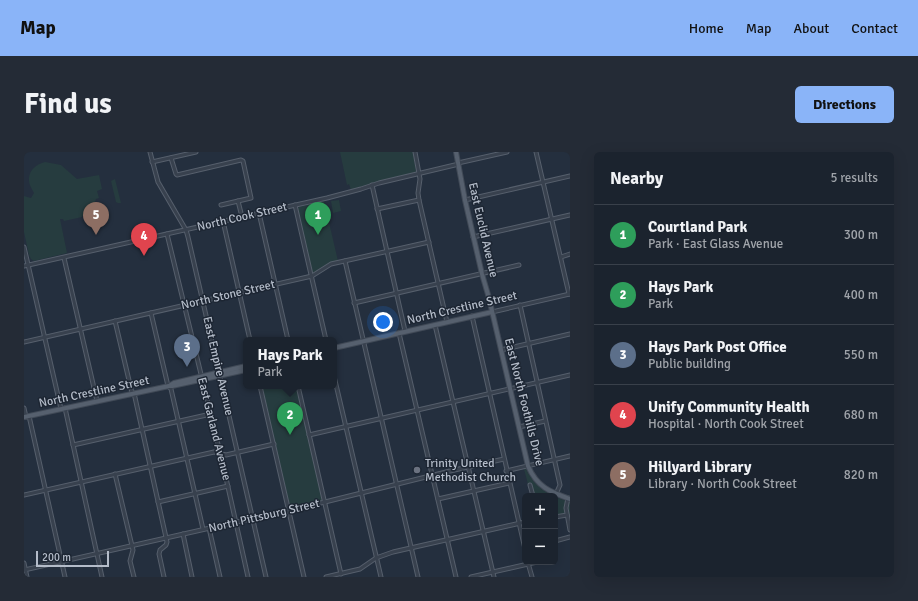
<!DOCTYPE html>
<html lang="en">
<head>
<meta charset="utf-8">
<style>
  body { margin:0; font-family:Signika,sans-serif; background:#242b36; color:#f1f3f6 }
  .controls { position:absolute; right:12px; bottom:12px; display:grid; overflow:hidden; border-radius:6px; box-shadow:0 4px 16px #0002 }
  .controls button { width:36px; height:36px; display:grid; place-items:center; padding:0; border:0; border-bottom:1px solid #39404a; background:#1b232e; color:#f1f3f6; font:20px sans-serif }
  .scale { position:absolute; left:12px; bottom:10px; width:73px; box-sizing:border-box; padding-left:4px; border:2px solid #b4bcc9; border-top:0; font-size:11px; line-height:14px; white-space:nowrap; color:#b4bcc9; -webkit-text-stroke:3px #1d2633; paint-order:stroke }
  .you { position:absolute; left:359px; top:170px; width:14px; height:14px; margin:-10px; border:3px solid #fff; border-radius:50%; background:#1a73e8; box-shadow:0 0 0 6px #1a73e833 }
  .badge { display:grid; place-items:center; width:26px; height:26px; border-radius:50%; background:#8ab4f8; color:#fff; font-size:13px; font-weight:700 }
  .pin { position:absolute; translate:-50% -33px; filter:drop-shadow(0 1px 2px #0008) }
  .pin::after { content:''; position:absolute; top:21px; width:14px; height:12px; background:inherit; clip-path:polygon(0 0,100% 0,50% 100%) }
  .popup { position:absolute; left:219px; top:185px; width:94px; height:52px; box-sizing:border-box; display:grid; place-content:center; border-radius:6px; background:#1b232e; filter:drop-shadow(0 1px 3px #0005); font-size:13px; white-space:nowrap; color:#a0a4aa }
  .popup b { font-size:15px; color:#f1f3f6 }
  .popup::after { content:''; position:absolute; left:50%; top:100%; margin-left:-8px; border:8px solid transparent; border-top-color:#1b232e }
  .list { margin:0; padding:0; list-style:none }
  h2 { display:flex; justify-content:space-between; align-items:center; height:52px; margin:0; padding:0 16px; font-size:17px }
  h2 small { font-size:13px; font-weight:400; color:#a0a4aa }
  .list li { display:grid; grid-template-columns:26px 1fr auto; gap:12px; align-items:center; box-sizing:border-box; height:60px; padding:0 16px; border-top:1px solid #39404a }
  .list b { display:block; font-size:15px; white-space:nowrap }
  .list p { margin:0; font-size:13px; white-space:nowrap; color:#a0a4aa }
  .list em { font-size:13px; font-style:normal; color:#a0a4aa }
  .map { position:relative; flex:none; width:546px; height:425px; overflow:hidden; border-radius:6px }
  header { display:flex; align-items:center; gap:24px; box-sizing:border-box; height:56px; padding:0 20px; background:#8ab4f8; color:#111 }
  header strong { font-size:19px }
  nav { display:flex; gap:22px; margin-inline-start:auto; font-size:14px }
  .intro { display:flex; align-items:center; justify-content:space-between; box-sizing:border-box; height:96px; padding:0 24px }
  h1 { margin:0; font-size:28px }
  .button { padding:10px 18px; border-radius:6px; background:#8ab4f8; color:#111; font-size:14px; font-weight:700 }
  main { display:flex; gap:24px; padding:0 24px }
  aside { flex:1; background:#1b232e; border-radius:6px; box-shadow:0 4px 16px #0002 }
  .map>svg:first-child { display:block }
  .green { fill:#263c3f }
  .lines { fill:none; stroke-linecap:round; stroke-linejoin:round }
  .minor-casing { stroke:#565f6c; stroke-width:5 }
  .major-casing { stroke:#414a57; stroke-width:6 }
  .minor { stroke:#38414e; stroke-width:3 }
  .major { stroke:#56606e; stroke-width:4 }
  .worship-dot { fill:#6b7280; stroke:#1d2633; stroke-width:1.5 }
  .labels { text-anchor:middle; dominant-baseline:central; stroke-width:3; stroke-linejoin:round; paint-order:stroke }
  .street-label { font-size:12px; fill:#b4bcc9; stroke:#1d2633 }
  .poi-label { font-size:12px; fill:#b4bcc9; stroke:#1d2633; text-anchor:start }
</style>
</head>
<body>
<header>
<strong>Map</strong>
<nav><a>Home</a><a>Map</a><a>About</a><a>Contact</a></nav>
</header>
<div class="intro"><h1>Find us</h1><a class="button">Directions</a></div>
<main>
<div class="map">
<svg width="546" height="425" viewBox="0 0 546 425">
  <rect width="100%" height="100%" fill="#242f3e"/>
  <g class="green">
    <path d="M316,0H389L392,20L356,29L327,38L325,32L323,33Z"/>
    <path d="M21,10L37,13L53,27L75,23L78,37L73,39L75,46L72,47L70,53L64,55L58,65L40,69L39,67H36L43,101L10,109L7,107L5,103L0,80V44L7,46L10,41C8,37 5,33 5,29C4,19 12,12 21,10Z"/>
    <path d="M91,27L97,51H94L92,50L87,29Z"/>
    <path d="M315,48L317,59L309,61L307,49Z"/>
    <path d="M300,49L314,109L303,112L290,121L287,119L273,58L275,55Z"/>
    <path d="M238,234H272L298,346L297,349L268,356L266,355Z"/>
    <path d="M500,317H502C508,330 517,338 529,344H507Z"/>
    <path d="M531,345L546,350V365L544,361L531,363Z"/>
  </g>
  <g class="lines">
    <defs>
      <g id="minor">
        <path d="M126,0L134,30L162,78L164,85L242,425"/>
        <path d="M391,0L396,27L394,41L395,48L423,170"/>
        <path d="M512,0L545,142"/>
        <path d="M147,6L152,22L153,23L217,8L219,9L227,46L197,53"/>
        <path d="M128,10L172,0"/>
        <path d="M434,11L483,0"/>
        <path d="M348,33L381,179"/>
        <path d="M441,48L546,24"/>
        <path d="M214,49L218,65"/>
        <path d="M271,53L302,188"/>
        <path d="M353,57L395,48"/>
        <path d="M235,61L264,188"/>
        <path d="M199,69L226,188"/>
        <path d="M143,82L200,317L224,425"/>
        <path d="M449,85L546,63"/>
        <path d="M0,95L37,257"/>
        <path d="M537,105L546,102"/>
        <path d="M40,106L73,249"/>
        <path d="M321,109L394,425"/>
        <path d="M0,114L303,46L337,37L355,31L435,12"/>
        <path d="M330,151L495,113"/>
        <path d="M496,153L536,333L532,342"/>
        <path d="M468,160L546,142"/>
        <path d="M127,161L144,234L147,237L179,377"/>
        <path d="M448,164L501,397"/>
        <path d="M91,169L108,241"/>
        <path d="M411,173L470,425"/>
        <path d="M375,181L432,425"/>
        <path d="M0,190L288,124L307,112L405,90"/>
        <path d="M477,198L546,182"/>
        <path d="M310,224L357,425"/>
        <path d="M236,234L280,425"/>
        <path d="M274,234L317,422"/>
        <path d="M110,241L143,390L142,393L136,398L135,402L140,425"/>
        <path d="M0,256L2,265"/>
        <path d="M41,256L78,425"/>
        <path d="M5,264L41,425"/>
        <path d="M495,275L521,269"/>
        <path d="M285,283L546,223"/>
        <path d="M49,293L187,262"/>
        <path d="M482,319L546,304"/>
        <path d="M91,322L109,398L106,409L110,425"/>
        <path d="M506,333L509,344"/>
        <path d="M0,343L190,300L202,303L250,292"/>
        <path d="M544,346L542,356L546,378"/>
        <path d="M414,347L485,331"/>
        <path d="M134,350L204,334"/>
        <path d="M531,365L543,363"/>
        <path d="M185,376L196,425"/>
        <path d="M159,382L168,425"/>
        <path d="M531,389L546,385"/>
        <path d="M0,411L3,425"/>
        <path d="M504,411L508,425"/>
        <path d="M0,418L301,350L426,319L480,307"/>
        <path d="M302,425L336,417L352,406L369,400L501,370"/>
        <path d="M447,425L513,410"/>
      </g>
      <g id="major">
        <path d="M432,0L441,48L458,122L465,146L504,314C513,335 526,340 546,347"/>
        <path d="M310,196L468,160"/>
        <path d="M145,234H148L222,218"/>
        <path d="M0,265L145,234L150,231L222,214"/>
      </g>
    </defs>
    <use href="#minor" class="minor-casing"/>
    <use href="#major" class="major-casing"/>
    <use href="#minor" class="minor"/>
    <use href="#major" class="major"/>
  </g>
  <circle class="worship-dot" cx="393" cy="318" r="4"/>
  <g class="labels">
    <g class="street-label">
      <text transform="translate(218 65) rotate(-13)">North Cook Street</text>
      <text transform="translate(459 78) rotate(77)">East Euclid Avenue</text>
      <text transform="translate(204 143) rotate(-13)">North Stone Street</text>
      <text transform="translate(438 156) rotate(-13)">North Crestline Street</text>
      <text transform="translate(194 214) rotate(77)">East Empire Avenue</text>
      <text transform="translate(70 240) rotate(-12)">North Crestline Street</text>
      <text transform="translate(500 250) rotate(76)">East North Foothills Drive</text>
      <text transform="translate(190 277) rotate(76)">East Garland Avenue</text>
      <text transform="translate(240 364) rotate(-13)">North Pittsburg Street</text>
    </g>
    <g class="poi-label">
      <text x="401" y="311">Trinity United<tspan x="401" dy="14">Methodist Church</tspan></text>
    </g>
  </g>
</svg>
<div class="controls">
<button>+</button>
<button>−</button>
</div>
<div class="scale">200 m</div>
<div class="you"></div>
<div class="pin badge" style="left:294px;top:83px;background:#2e9e5b">1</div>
<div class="pin badge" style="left:266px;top:283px;background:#2e9e5b">2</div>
<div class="popup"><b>Hays Park</b>Park</div>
<div class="pin badge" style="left:163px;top:215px;background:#5c6f8a">3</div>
<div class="pin badge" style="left:120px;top:104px;background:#e0444e">4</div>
<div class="pin badge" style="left:72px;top:83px;background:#8d6e63">5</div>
</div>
<aside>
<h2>Nearby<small>5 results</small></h2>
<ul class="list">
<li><span class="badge" style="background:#2e9e5b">1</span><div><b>Courtland Park</b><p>Park · East Glass Avenue</p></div><em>300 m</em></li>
<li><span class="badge" style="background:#2e9e5b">2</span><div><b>Hays Park</b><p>Park</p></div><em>400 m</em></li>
<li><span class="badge" style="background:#5c6f8a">3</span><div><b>Hays Park Post Office</b><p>Public building</p></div><em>550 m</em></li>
<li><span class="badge" style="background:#e0444e">4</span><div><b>Unify Community Health</b><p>Hospital · North Cook Street</p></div><em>680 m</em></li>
<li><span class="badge" style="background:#8d6e63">5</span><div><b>Hillyard Library</b><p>Library · North Cook Street</p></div><em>820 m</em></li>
</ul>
</aside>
</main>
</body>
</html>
